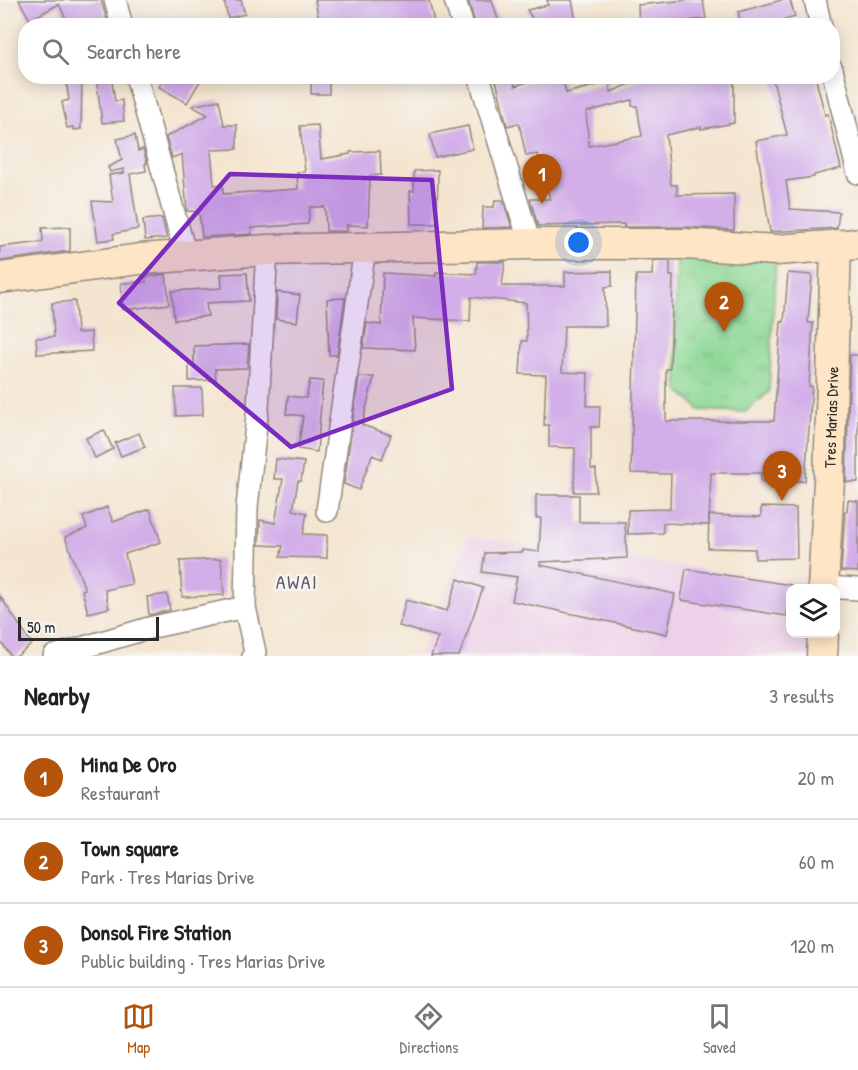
<!DOCTYPE html>
<html lang="en">
<head>
<meta charset="utf-8">
<style>
  body { margin:0; font-family:"Patrick Hand",sans-serif; background:#f6f6f6; color:#222 }
  .controls { position:absolute; right:18px; bottom:18px; display:grid; overflow:hidden; border-radius:12px; box-shadow:0 3px 15px #0003 }
  .controls button { width:54px; height:54px; display:grid; place-items:center; padding:0; border:0; border-bottom:2px solid #e0e0e0; background:#fff; color:#222; font:30px sans-serif }
  .scale { position:absolute; left:18px; bottom:15px; width:141px; box-sizing:border-box; padding-left:6px; border:3px solid #2b2b2b; border-top:0; font-size:16px; line-height:21px; white-space:nowrap; color:#2b2b2b; -webkit-text-stroke:4px #f6f6f2; paint-order:stroke }
  .you { position:absolute; left:579px; top:243px; width:21px; height:21px; margin:-15px; border:4px solid #fff; border-radius:50%; background:#1a73e8; box-shadow:0 0 0 9px #1a73e833 }
  .badge { display:grid; place-items:center; width:39px; height:39px; border-radius:50%; background:#b45309; color:#fff; font-size:20px; font-weight:700 }
  .pin { position:absolute; translate:-50% -50px; filter:drop-shadow(0 2px 3px #0008) }
  .pin::after { content:''; position:absolute; top:32px; width:21px; height:18px; background:inherit; clip-path:polygon(0 0,100% 0,50% 100%) }
  .list { margin:0; padding:0; list-style:none }
  h2 { display:flex; justify-content:space-between; align-items:center; height:78px; margin:0; padding:0 24px; font-size:26px }
  h2 small { font-size:20px; font-weight:400; color:#767676 }
  .list li { display:grid; grid-template-columns:39px 1fr auto; gap:18px; align-items:center; box-sizing:border-box; height:84px; padding:0 24px; border-top:2px solid #e0e0e0 }
  .list b { display:block; font-size:22px; white-space:nowrap }
  .list p { margin:0; font-size:20px; white-space:nowrap; color:#767676 }
  .list em { font-size:20px; font-style:normal; color:#767676 }
  .icon { flex:none; width:33px; height:33px; fill:none; stroke:currentColor; stroke-width:2; stroke-linecap:round; stroke-linejoin:round }
  .map { position:relative; flex:none; width:858px; height:656px; overflow:hidden }
  .search { position:absolute; background:#fff; box-shadow:0 3px 15px #0003; left:18px; right:18px; top:18px; height:66px; display:flex; align-items:center; gap:15px; box-sizing:border-box; padding:0 21px; border-radius:24px; color:#767676; font-size:22px }
  .sheet { height:330px; background:#fff }
  nav { display:flex; justify-content:space-around; align-items:center; box-sizing:border-box; height:84px; border-top:2px solid #e0e0e0; background:#fff; font-size:16px; color:#767676 }
  nav a { display:grid; justify-items:center; gap:3px }
  nav .on { color:#b45309 }
  .map>svg:first-child { display:block }
  .built { fill:#eed0e8 }
  .grass { fill:url(#grass-tufts); stroke:#5c8260; stroke-width:1.5 }
  .building { fill:#d3afe9; fill-rule:evenodd }
  .lines { fill:none; stroke-linecap:round; stroke-linejoin:round }
  .street-casing { stroke:#90887e; stroke-width:24 }
  .secondary-casing { stroke:#90887e; stroke-width:33 }
  .street { stroke:#fff; stroke-width:21 }
  .secondary { stroke:#fde5c5; stroke-width:30 }
  .marked { fill:#7b2cbf; fill-opacity:0.2; stroke:#7b2cbf; stroke-width:4.5; stroke-linejoin:round }
  .labels { text-anchor:middle; dominant-baseline:central; stroke-width:4.5; stroke-linejoin:round; paint-order:stroke }
  .street-label { font-size:16px; fill:#2b2b2b; stroke:#f6f6f2 }
  .quarter-label { font-size:20px; letter-spacing:1.5px; fill:#66596e; stroke:#f6f6f2 }
</style>
</head>
<body>
<div class="map">
<svg width="858" height="656" viewBox="0 0 858 656">
  <defs>
    <pattern id="grass-tufts" width="24" height="20" patternUnits="userSpaceOnUse" patternTransform="scale(1.5)"><rect width="24" height="20" fill="#8dd895"/><path d="M3 7l-1-3M5 7V3M7 7l1-3M15 17l-1-3M17 17v-4M19 17l1-3" fill="none" stroke="#7aba81"/></pattern>
  </defs>
  <rect width="100%" height="100%" fill="#f6f6f2"/>
  <filter id="ink" filterUnits="userSpaceOnUse"><feTurbulence type="fractalNoise" baseFrequency=".0167" numOctaves="2"/><feDisplacementMap in="SourceGraphic" scale="12" xChannelSelector="R" yChannelSelector="G"/><feConvolveMatrix kernelMatrix="1 2 1 2 8 2 1 2 1" color-interpolation-filters="sRGB"/></filter>
  <filter id="wash" filterUnits="userSpaceOnUse"><feTurbulence type="fractalNoise" baseFrequency=".008" numOctaves="4" result="noise"/><feDisplacementMap in="SourceGraphic" scale="24" xChannelSelector="R" yChannelSelector="G"/><feGaussianBlur stdDeviation="1.35" result="paint"/><feColorMatrix in="noise" values="0 0 0 0 0 0 0 0 0 0 0 0 0 0 0 0 0 1.4 0 .05"/><feComposite in="paint" operator="in"/></filter>
  <g filter="url(#wash)">
    <rect width="100%" height="100%" fill="#f4e5d0"/>
    <path class="built" d="M469,537L814,584V588H790V634H812L811,656H419Z"/>
    <path class="grass" d="M776,257L769,392L745,412L700,410L678,390L675,329L677,258Z"/>
    <g id="blocks">
      <g class="building">
        <path d="M19,0H101L109,26H69L59,4L30,20Z"/>
        <path d="M224,0H241L245,14L228,18Z"/>
        <path d="M315,0H429L435,26H368V19L320,26Z"/>
        <path d="M468,0H492L500,26H476Z"/>
        <path d="M547,0H572L577,26H537L527,10L548,5Z"/>
        <path d="M687,0H703L706,19L639,26L638,5Z"/>
        <path d="M782,0H790L795,17L777,22L778,26H742L738,12Z"/>
        <path d="M96,76H111L115,101L122,100L124,121L102,123Z"/>
        <path d="M165,76H203L187,103L159,87Z"/>
        <rect x="311" y="76" width="18" height="18"/>
        <path d="M495,76H512L515,86L545,76H562L566,93L609,82L611,92L640,80V76H734V123L701,129V127L666,135L671,185H677V195L734,194V230L686,227H624V224L538,226L530,199H550L538,154L526,156L519,123L507,126ZM632,100V106H637L642,136L589,146L586,112Z"/>
        <path d="M772,76H798L799,80L815,76L825,115L828,114L841,168L814,175V177L786,181L790,209L839,212L837,228L770,232L756,141L787,135Z"/>
        <path d="M82,78L81,129L73,130V127L67,128L62,102L69,100L66,81Z"/>
        <path d="M219,100L224,125H237V149L211,150L214,185L223,184V194L298,189L297,172H305L300,126L318,125L321,159L350,154V152L380,151L381,175L370,176L368,226L347,225V231H326L325,207H310L308,224L251,228L252,234L202,237L199,212L187,211L182,154L172,158L166,137L208,115L192,106Z"/>
        <path d="M468,126L473,149L435,157L430,134Z"/>
        <path d="M135,135L138,151L143,149L147,163L145,164L146,171L130,174L138,229L113,234L114,239L98,241L92,201L113,202L109,175L124,173V169L110,172L108,167L122,160L117,139Z"/>
        <path d="M438,170L437,224H411L410,191H414V171Z"/>
        <path d="M495,200H503L512,227L482,228L483,207H494Z"/>
        <path d="M162,218L167,238L145,240L143,220Z"/>
        <path d="M70,227V251L0,261V247L43,242L42,228Z"/>
        <path d="M653,261H670V276H673L670,369H666V421H774L781,322H784L788,273L812,275L808,323H813L809,386H812L805,481H761V473H711L709,525L663,523V533L628,534V510L670,509L671,474L631,473L636,275H652Z"/>
        <path d="M477,262H505L502,286H565V272L612,271V286L605,287L606,326H564L562,372L588,373L587,406H600L599,427H591V469H596V492H574L575,448L549,447V425H544L546,375L520,374L522,341H527L526,303L471,297L470,321L413,318L415,350L363,348L367,323L381,325L383,273L436,276V272L476,274Z"/>
        <path d="M247,273L249,301L206,303L208,316L174,320L172,291L222,288L221,274Z"/>
        <path d="M166,274L169,304L123,310L121,283L146,282V277Z"/>
        <path d="M277,292L300,295L297,322L276,319Z"/>
        <path d="M345,298L337,355H329L327,299Z"/>
        <path d="M75,301L77,333L91,332L92,351L37,354L36,338L54,337L52,303Z"/>
        <path d="M249,344L247,368L215,369L216,380L189,381V365H194V346Z"/>
        <path d="M850,355H858V482H846Z"/>
        <path d="M359,377H374L362,425L391,435L382,459L372,455L359,490L344,484Z"/>
        <path d="M310,380L323,381L317,452L298,449L303,416L286,414L288,396L306,398Z"/>
        <path d="M175,388H202L203,415L176,416Z"/>
        <path d="M104,430L113,449L95,458L86,438Z"/>
        <path d="M139,433L145,447L121,456L115,443Z"/>
        <path d="M276,459L304,462L301,481H298L293,510L307,513L303,534L327,535V558L280,557L283,546L259,545L260,520L275,523L283,479H274Z"/>
        <path d="M536,495H579V522H625L627,558L540,562V565L675,594L667,634L512,601L517,577L482,572L485,553L523,552V550L539,552L541,518H536Z"/>
        <path d="M848,500L858,501V572L841,571L845,511H847Z"/>
        <path d="M107,507L113,522L150,509L161,542L125,554L132,584L105,590L109,608L88,613L82,590L85,589L65,537L87,528L83,517Z"/>
        <path d="M761,507L796,508L797,558L755,559V549L708,548L709,515L761,517Z"/>
        <path d="M221,559L224,595L182,597L180,561Z"/>
        <path d="M686,569L791,585L787,616L681,600Z"/>
        <path d="M458,579L483,588L459,656H431L438,637L399,626L406,600L447,611Z"/>
        <path d="M167,594L170,610L149,615L147,597Z"/>
        <path d="M0,596L32,644L17,656H11L0,641Z"/>
      </g>
    </g>
  </g>
  <g filter="url(#ink)">
    <use href="#blocks" fill-opacity="0" stroke="#90887e" stroke-width="1.5"/>
    <g class="lines">
      <defs>
        <g id="street">
          <path d="M115,0L122,26"/>
          <path d="M455,0L463,26"/>
          <path d="M815,0L821,26"/>
          <path d="M832,69L858,173"/>
          <path d="M136,76L186,256"/>
          <path d="M479,76L530,244"/>
          <path d="M327,511L365,248"/>
          <path d="M823,587L858,589"/>
          <path d="M54,656L149,628L245,607"/>
          <path d="M253,656L255,652L245,607L247,507L258,407L267,250"/>
        </g>
        <g id="secondary">
          <path d="M0,278L140,259L267,250L530,244H685L776,250L858,244"/>
          <path id="s1" d="M823,588L829,481L836,245"/>
          <path d="M822,656L823,634"/>
        </g>
      </defs>
      <use href="#street" class="street-casing"/>
      <use href="#secondary" class="secondary-casing"/>
      <use href="#street" class="street"/>
      <use href="#secondary" class="secondary"/>
    </g>
  </g>
  <path class="marked" d="M230,174L432,180L452,389L291,447L119,303Z"/>
  <g class="labels">
    <g class="street-label">
      <text stroke="none"><textPath href="#s1" startOffset="171">Tres Marias Drive</textPath></text>
    </g>
    <g class="quarter-label">
      <text x="297" y="581">AWAI</text>
    </g>
  </g>
</svg>
<div class="controls">
<button><svg class="icon" aria-label="layers" viewBox="0 0 24 24"><path d="M12 4l9 5-9 5-9-5zM3 14l9 5 9-5"/></svg></button>
</div>
<div class="scale">50 m</div>
<div class="you"></div>
<div class="pin badge" style="left:542px;top:204px">1</div>
<div class="pin badge" style="left:724px;top:332px">2</div>
<div class="pin badge" style="left:782px;top:501px">3</div>
<div class="search"><svg class="icon" aria-label="search" viewBox="0 0 24 24"><circle cx="10" cy="10" r="6"/><path d="M15 15l6 6"/></svg>Search here</div>
</div>
<section class="sheet">
<h2>Nearby<small>3 results</small></h2>
<ul class="list">
<li><span class="badge">1</span><div><b>Mina De Oro</b><p>Restaurant</p></div><em>20 m</em></li>
<li><span class="badge">2</span><div><b>Town square</b><p>Park · Tres Marias Drive</p></div><em>60 m</em></li>
<li><span class="badge">3</span><div><b>Donsol Fire Station</b><p>Public building · Tres Marias Drive</p></div><em>120 m</em></li>
</ul>
</section>
<nav>
<a class="on"><svg class="icon" aria-label="map" viewBox="0 0 24 24"><path d="M3 6l6-2 6 2 6-2v14l-6 2-6-2-6 2zM9 4v14M15 6v14"/></svg>Map</a>
<a><svg class="icon" aria-label="directions" viewBox="0 0 24 24"><path d="M12 3l9 9-9 9-9-9zM9 14v-3h6M13 9l2 2-2 2"/></svg>Directions</a>
<a><svg class="icon" aria-label="saved" viewBox="0 0 24 24"><path d="M7 4h10v16l-5-4-5 4z"/></svg>Saved</a>
</nav>
</body>
</html>
